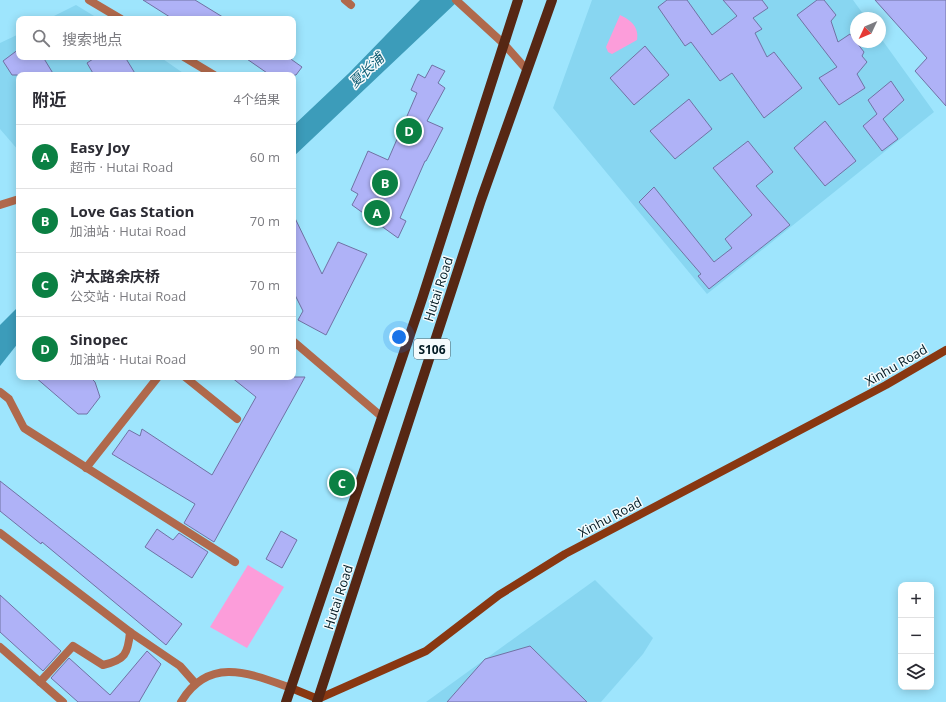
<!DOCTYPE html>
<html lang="zh">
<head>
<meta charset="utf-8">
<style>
  body { margin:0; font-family:"Open Sans","Noto Sans SC",sans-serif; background:#f7f7f7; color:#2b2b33 }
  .controls { position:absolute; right:12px; bottom:12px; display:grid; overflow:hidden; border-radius:8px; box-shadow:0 2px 10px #0003 }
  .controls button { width:36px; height:36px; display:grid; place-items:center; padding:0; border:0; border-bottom:1px solid #e1e1e2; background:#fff; color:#2b2b33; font:20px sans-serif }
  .compass { position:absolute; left:850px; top:12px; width:36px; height:36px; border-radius:50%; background:#fff; box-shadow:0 2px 10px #0003; rotate:226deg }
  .you { position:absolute; left:399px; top:337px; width:14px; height:14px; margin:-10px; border:3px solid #fff; border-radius:50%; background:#1a73e8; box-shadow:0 0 0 6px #1a73e833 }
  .badge { display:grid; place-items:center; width:26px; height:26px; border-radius:50%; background:#0b8043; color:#fff; font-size:13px; font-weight:700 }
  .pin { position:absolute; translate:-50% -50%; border:2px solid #fff; box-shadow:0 1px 4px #0006 }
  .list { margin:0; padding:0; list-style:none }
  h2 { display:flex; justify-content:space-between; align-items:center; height:52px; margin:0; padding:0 16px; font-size:17px }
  h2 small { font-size:13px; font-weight:400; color:#7c7c81 }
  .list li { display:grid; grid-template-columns:26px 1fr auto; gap:12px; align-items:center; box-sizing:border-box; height:64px; padding:0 16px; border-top:1px solid #e1e1e2 }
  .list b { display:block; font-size:15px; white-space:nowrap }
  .list p { margin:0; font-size:13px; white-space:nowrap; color:#7c7c81 }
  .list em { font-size:13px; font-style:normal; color:#7c7c81 }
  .icon { flex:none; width:22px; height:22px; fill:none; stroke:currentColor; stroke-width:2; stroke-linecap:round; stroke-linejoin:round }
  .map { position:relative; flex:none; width:946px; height:702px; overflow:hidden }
  .search { position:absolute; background:#fff; box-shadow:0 2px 10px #0003; left:16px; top:16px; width:280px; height:44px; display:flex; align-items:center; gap:10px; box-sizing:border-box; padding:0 14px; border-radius:8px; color:#7c7c81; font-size:15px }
  .panel { position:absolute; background:#fff; box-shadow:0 2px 10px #0003; left:16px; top:72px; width:280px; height:308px; border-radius:8px }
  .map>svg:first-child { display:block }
  .built { fill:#88d6f1 }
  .green { fill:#fc9dda }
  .water { fill:#3c9cba }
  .building { fill:#afb2f7; stroke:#7072a4 }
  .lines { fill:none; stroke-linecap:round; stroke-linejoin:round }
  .minor { stroke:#b0694c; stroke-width:8 }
  .tertiary { stroke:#b0694c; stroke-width:8 }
  .secondary { stroke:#893711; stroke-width:8 }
  .primary { stroke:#562714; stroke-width:10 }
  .labels { text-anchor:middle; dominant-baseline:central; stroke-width:3; stroke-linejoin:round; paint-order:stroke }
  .shield { fill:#f4fbfd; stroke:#495e64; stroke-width:1 }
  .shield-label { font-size:12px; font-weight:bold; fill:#001a23 }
  .street-label { font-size:13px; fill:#001a23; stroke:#f4fbfd }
  .water-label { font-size:14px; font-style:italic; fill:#156177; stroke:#f4fbfd }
</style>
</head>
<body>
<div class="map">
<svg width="946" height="702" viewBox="0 0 946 702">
  <rect width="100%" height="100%" fill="#9ee5fd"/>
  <g class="built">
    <path d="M592,0H853L866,18H856V42H880V37L934,112L707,294L553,108Z"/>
    <path d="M76,5L99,19H48Z"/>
    <path d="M19,34V57H160L186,75H19V151L0,129V43Z"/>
    <path d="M595,580L653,638L643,654L601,702H426Z"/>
  </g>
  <g class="green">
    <path d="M620,15C631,20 639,27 637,40L612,54L608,52L606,47Z"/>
    <path d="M248,565L284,587L247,648L210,627Z"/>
  </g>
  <g class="water">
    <path d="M420,0H459L293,157V126L349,73Z"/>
    <path d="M19,306V342L0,366V325Z"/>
  </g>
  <g class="building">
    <path d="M143,0H195L226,19H173Z"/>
    <path d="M667,0H687L712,35L737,16L723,0H762L768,8L753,18L762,29L755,33L767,57L774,52L802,88L764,118L732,73L720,81L691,42L685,46L658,7Z"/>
    <path d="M817,0H824L836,15L831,21L838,42L850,34L864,52L862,56L867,62L857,74L865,88L839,105L819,78L837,67L797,15Z"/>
    <path d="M875,0H946V106L915,71L927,58Z"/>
    <path d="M645,46L669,75L634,105L610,78Z"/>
    <path d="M19,49V57H43L54,75H12L3,61Z"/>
    <path d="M96,57H125L136,75H94L87,63Z"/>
    <path d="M244,57H288L302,67L296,75H270Z"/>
    <path d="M432,65L445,71L438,83L445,88L427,121L443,128L426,161H425L400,218L406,221L398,238L352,205L358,194L351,190L368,151L388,160L417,93L411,90L418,74L425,78Z"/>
    <path d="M891,81L904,100L883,119L898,139L882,151L863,126L877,114L868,100Z"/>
    <path d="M689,99L712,129L675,159L650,131Z"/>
    <path d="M825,121L856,161L825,186L794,148Z"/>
    <path d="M748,141L773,172L756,186L790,225L709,289L698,276L701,274L639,202L654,187L714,262L732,248L725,239L752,215L713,168Z"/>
    <path d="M293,214L322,274L338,242L367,254L326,335L298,320L303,311L293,291Z"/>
    <path d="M35,377H90L95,382L100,397L87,414H78Z"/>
    <path d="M231,377H305L214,542L184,523L195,504L112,454L129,430L140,436L142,429L212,475L256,397Z"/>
    <path d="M0,481L182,624L166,645L42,542L41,544L0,511Z"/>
    <path d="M157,529L173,540L179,533L208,552L192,578L145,547Z"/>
    <path d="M281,531L297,540L282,568L266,559Z"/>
    <path d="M0,595L61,651L43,671L0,632Z"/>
    <path d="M530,646L587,702H447L485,659Z"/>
    <path d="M147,651L161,664L139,702H78L51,678L69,658L110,695Z"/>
  </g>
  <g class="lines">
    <g class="minor">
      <path d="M89,0L121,19"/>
      <path d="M345,0L351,5"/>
      <path d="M184,57L214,75"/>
      <path d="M0,205L19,199"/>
      <path d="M293,341L382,417"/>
      <path d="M185,377L237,419"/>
      <path d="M0,392L9,399L24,428L235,562"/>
      <path d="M86,468L158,377"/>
      <path d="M0,533L130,632L180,666L195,683"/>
      <path d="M0,647L63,702"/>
      <path d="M40,682L73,646L103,665C125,660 128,654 130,632"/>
    </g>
    <g class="tertiary">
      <path d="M456,0L504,44L527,70"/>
      <path d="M181,702C209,656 249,673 291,688"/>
    </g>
    <path class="secondary" d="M291,688L318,699L426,651L499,595L565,554L886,385L946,350"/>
    <g class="primary">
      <path d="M286,702L422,299L518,0"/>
      <path d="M317,702L481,200L552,0"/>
    </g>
  </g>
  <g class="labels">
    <rect class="shield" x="414" y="339" width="36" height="20" rx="3"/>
    <g class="shield-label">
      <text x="432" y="349">S106</text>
    </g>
    <g class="street-label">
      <text transform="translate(438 289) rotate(-72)">Hutai Road</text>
      <text transform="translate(896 365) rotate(-30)">Xinhu Road</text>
      <text transform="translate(610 517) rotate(-28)">Xinhu Road</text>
      <text transform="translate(338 597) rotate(-72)">Hutai Road</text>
    </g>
    <g class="water-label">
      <text transform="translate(366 70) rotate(-44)">夏长浦</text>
    </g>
  </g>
</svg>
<div class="controls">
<button>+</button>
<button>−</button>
<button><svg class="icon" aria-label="layers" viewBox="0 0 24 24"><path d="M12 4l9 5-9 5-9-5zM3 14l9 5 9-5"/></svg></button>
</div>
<svg class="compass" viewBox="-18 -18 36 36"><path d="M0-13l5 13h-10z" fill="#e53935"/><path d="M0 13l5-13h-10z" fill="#7c7c81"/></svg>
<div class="you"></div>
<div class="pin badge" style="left:377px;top:213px">A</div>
<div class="pin badge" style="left:385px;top:183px">B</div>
<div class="pin badge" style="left:342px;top:483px">C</div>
<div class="pin badge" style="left:409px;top:131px">D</div>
<div class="search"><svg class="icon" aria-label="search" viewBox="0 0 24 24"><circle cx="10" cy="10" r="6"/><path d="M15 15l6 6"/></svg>搜索地点</div>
<section class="panel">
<h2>附近<small>4个结果</small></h2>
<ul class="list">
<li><span class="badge">A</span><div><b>Easy Joy</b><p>超市 · Hutai Road</p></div><em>60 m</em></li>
<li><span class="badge">B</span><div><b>Love Gas Station</b><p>加油站 · Hutai Road</p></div><em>70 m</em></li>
<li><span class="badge">C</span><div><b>沪太路余庆桥</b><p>公交站 · Hutai Road</p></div><em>70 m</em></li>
<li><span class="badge">D</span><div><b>Sinopec</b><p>加油站 · Hutai Road</p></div><em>90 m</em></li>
</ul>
</section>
</div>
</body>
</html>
